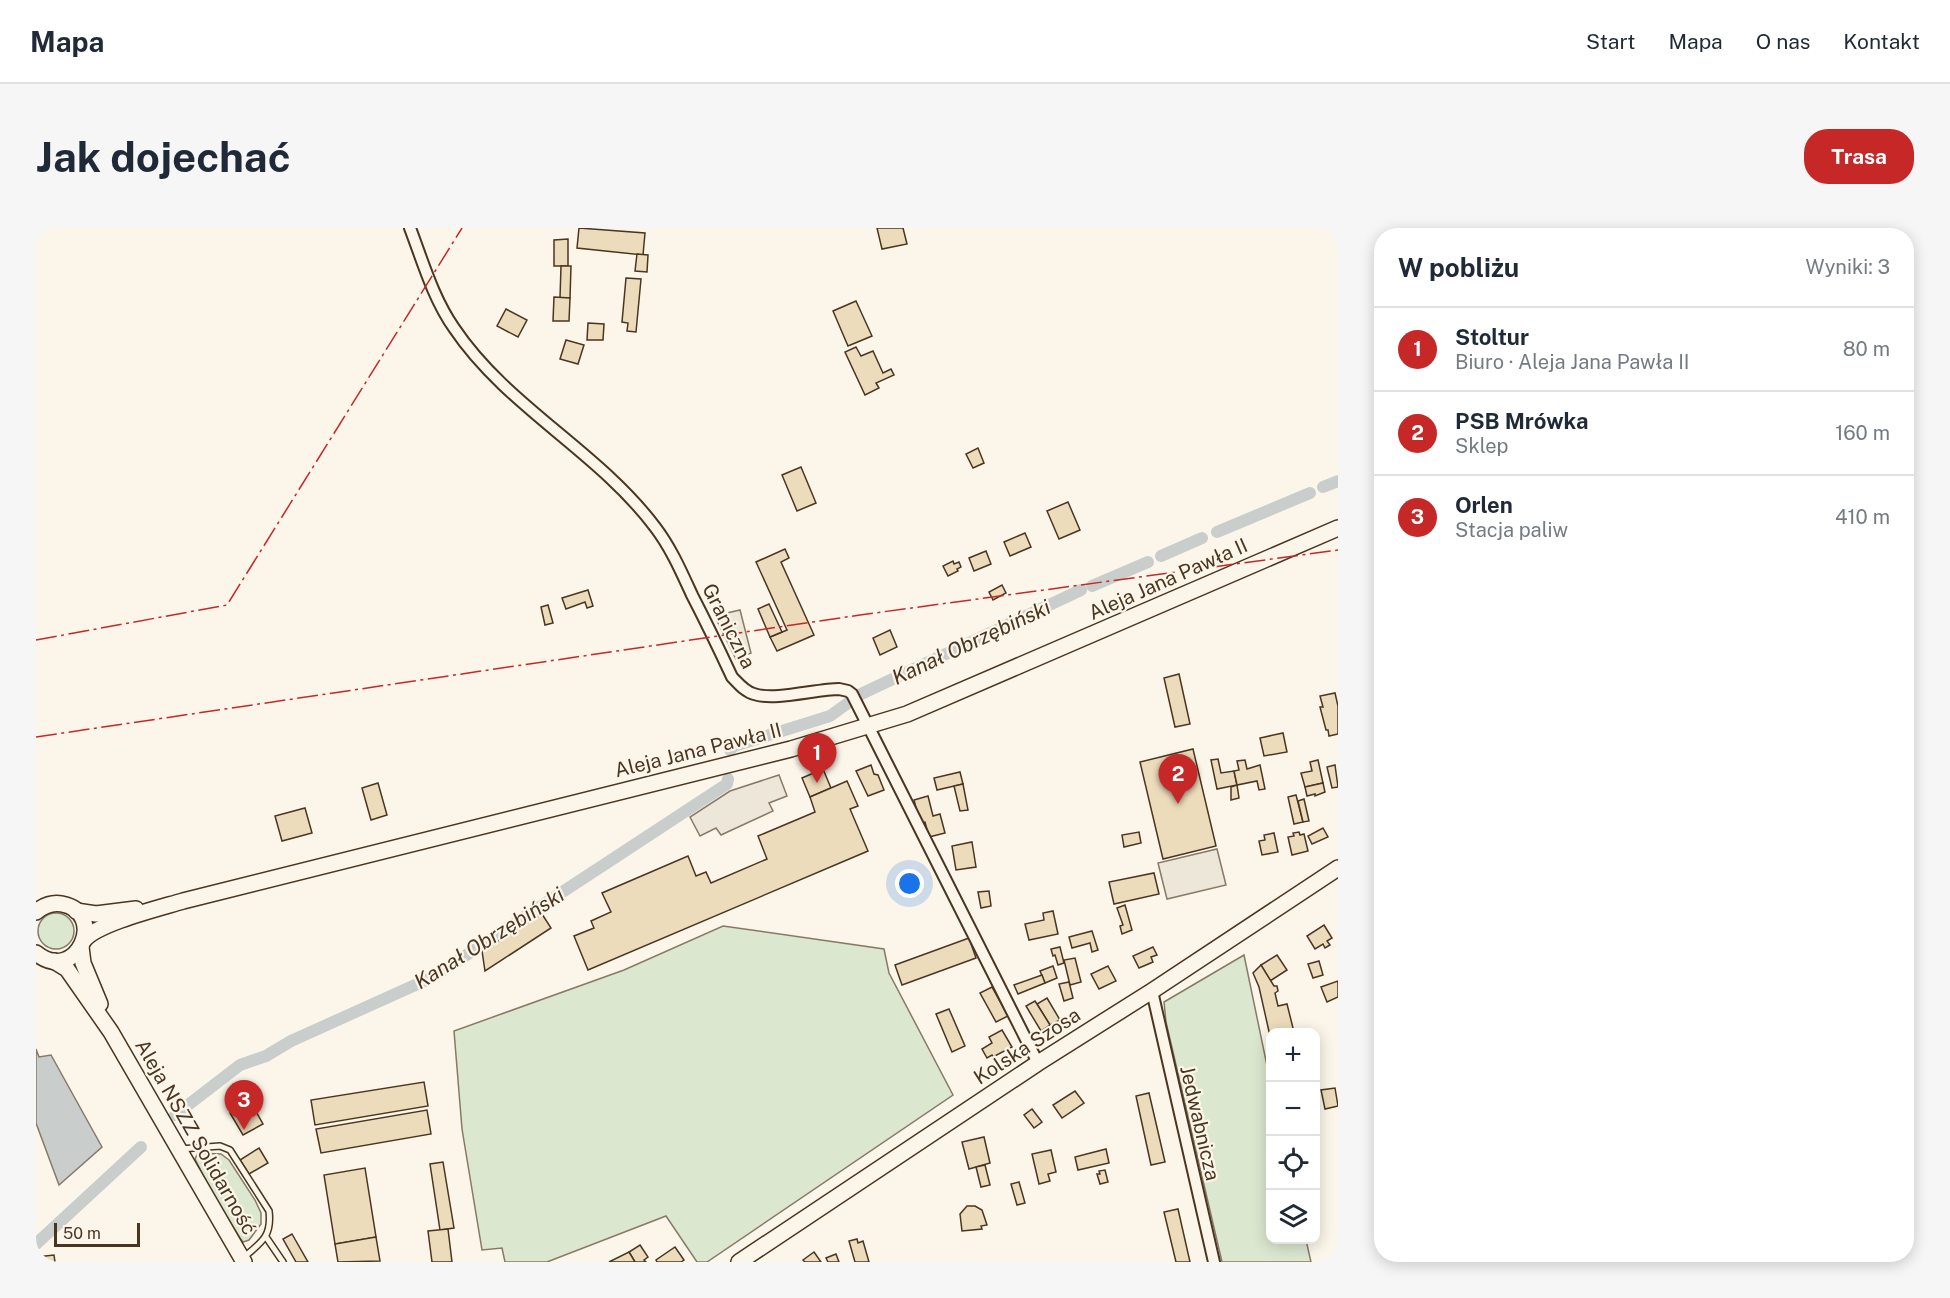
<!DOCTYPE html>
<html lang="pl">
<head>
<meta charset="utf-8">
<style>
  body { margin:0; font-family:"Public Sans",sans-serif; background:#f6f6f7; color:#1f2937 }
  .controls { position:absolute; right:18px; bottom:18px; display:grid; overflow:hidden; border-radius:12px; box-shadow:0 3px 15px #0003 }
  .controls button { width:54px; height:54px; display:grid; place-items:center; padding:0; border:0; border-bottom:2px solid #e0e1e3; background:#fff; color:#1f2937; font:30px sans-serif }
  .scale { position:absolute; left:18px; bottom:15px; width:86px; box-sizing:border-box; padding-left:6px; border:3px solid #4a3520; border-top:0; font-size:16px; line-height:21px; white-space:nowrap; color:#4a3520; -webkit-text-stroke:4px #fbf6e9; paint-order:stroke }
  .you { position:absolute; left:874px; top:656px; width:21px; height:21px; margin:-15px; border:4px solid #fff; border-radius:50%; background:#1a73e8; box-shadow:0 0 0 9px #1a73e833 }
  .badge { display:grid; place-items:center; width:39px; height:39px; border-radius:50%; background:#c62828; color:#fff; font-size:20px; font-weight:700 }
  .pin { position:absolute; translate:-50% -50px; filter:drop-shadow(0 2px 3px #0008) }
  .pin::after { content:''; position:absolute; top:32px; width:21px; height:18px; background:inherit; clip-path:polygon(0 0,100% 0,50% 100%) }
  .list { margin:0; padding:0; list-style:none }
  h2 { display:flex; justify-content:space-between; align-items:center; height:78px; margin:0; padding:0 24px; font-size:26px }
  h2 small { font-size:20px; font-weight:400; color:#747a83 }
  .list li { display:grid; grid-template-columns:39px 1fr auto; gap:18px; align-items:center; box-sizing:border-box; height:84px; padding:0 24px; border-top:2px solid #e0e1e3 }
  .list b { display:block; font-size:22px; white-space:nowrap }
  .list p { margin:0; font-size:20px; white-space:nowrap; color:#747a83 }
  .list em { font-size:20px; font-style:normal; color:#747a83 }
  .icon { flex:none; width:33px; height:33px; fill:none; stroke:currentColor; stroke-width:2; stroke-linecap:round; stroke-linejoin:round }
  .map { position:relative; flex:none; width:1302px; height:1034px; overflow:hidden; border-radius:24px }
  header { display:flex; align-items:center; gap:36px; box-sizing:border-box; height:84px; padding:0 30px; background:#fff; border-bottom:2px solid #e0e1e3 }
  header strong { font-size:28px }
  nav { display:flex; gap:33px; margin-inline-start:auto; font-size:21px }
  .intro { display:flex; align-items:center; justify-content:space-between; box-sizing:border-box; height:144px; padding:0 36px }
  h1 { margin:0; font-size:42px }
  .button { padding:15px 27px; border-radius:24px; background:#c62828; color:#fff; font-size:21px; font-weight:700 }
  main { display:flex; gap:36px; padding:0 36px }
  aside { flex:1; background:#fff; border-radius:24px; box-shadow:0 3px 15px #0003 }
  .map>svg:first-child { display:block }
  .green { fill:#dce7d0; stroke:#887966; stroke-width:1.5 }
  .parking { fill:#ede7d9; stroke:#887966; stroke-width:1.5 }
  .water { fill:#c9cecd; stroke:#887966; stroke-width:1.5 }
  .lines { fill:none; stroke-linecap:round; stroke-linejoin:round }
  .canal { stroke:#c9cecd; stroke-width:12 }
  .building { fill:#ecdcbc; stroke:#4a3520; stroke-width:1.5 }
  .lane-casing { stroke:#4a3520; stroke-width:8 }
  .street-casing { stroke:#4a3520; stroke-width:14 }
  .secondary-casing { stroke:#4a3520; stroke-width:18 }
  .lane { stroke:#fbf6e9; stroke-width:5 }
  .street { stroke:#fbf6e9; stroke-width:10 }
  .secondary { stroke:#fbf6e9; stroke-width:15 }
  .power { stroke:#c62828; stroke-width:1.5; stroke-dasharray:21 4.5 3 4.5; stroke-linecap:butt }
  .labels { text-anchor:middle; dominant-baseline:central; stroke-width:4.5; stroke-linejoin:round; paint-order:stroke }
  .street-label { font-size:20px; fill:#4a3520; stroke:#fbf6e9 }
  .water-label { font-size:21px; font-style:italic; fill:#4a3520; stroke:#fbf6e9 }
</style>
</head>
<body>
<header>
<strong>Mapa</strong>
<nav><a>Start</a><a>Mapa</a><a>O nas</a><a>Kontakt</a></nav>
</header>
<div class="intro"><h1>Jak dojechać</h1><a class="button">Trasa</a></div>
<main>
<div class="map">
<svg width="1302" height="1034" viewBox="0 0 1302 1034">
  <rect width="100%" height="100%" fill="#fbf6e9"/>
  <g class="green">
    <circle cx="20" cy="703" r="18"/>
    <path d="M687,698L848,721L853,745L917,867L671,1034H661L630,988L511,1034H469L466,1020L446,1022L426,901L418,803L588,742Z"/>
    <path d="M1208,727L1234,852V1012H1270L1275,1034H1186L1130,794L1128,774Z"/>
    <path d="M162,925L185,926L193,932L219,972L225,985V996L213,1012L207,1014L204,1010L175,963L159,931Z"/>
  </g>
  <g class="parking">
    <path d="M704,382L715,425L700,431L681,393L691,385Z"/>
    <path d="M743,547L751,568L733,575L737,583L685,607L680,600L664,608L654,589L694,563Z"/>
    <path d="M1181,621L1190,657L1131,671L1122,635Z"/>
  </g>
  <path class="water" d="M0,821L3,829L15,827L66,919L23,957L0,895Z"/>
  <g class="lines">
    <g class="canal">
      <path d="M1287,259L1302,253"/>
      <path d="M1181,304L1274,265"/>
      <path d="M1125,328L1166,310"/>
      <path d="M1056,358L1112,334"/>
      <path d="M825,466L1045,362"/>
      <path d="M694,522L698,518L794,488L812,475"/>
      <path d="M139,887L204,837L230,828L255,813L397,749L691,556L692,551"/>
      <path d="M0,1016L105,919"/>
    </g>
  </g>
  <g class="building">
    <path d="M543,0L609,5L607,27L541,20Z"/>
    <path d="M841,0H867L871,16L846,21Z"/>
    <path d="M532,11V38H518V12Z"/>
    <path d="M601,26L612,27L611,44L599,43Z"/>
    <path d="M525,38H535L534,70H524Z"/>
    <path d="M590,50L605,51L600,104L591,103L592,95L586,94Z"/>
    <path d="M518,69L534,70L533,93H517Z"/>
    <path d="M820,73L836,108L812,118L797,83Z"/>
    <path d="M470,81L491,92L482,109L461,98Z"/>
    <path d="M552,95L568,96L567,112H551Z"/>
    <path d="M530,112L548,117L542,136L524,131Z"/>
    <path d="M820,119L825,128L837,123L847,145L855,141L858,147L840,155L843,160L829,167L809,124Z"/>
    <path d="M942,220L948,235L937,240L930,226Z"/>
    <path d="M765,239L780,275L761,283L746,247Z"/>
    <path d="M1032,274L1044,302L1023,311L1011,283Z"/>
    <path d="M989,305L995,319L974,328L968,314Z"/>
    <path d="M749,321L753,330L745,334L778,407L741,423L734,409L751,402L720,334Z"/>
    <path d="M950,323L955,336L938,343L933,330Z"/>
    <path d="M917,333L918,336L923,334L925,339L921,341L922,343L912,348L907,338Z"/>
    <path d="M966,357L970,365L957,372L953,364Z"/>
    <path d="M552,362L557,378L551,380L549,374L530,381L526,370Z"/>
    <path d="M733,376L746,404L734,409L722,381Z"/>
    <path d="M512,377L517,395L509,397L505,379Z"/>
    <path d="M854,402L861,419L844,427L837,410Z"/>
    <path d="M1143,446L1154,496L1139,499L1128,450Z"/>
    <path d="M1299,465L1302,478V506L1293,508L1292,502H1290L1284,479H1287L1284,468Z"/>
    <path d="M1247,505L1251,524L1228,528L1224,510Z"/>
    <path d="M1157,521L1180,618L1127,631L1104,534Z"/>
    <path d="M1182,531L1185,545L1198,543L1201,557L1181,561L1175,532Z"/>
    <path d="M1209,532L1211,541L1224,537L1229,561L1223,562L1221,553L1201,557L1198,543L1203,542L1201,533Z"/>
    <path d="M1282,532L1287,555L1269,559L1265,545L1276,543L1274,534Z"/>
    <path d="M835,537L838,546L842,547L848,562L832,568L820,543Z"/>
    <path d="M1299,537L1302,559L1296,560L1291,539Z"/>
    <path d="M787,541L795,560L774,569L766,550Z"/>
    <path d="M924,544L927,556L901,562L898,550Z"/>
    <path d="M811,553L822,578L814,581L832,623L552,742L538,708L558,700L555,693L575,684L566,665L652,628L660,648L670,644L675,655L731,631L722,608L779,584L774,569Z"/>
    <path d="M342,555L351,587L335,592L326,560Z"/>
    <path d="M1287,555L1289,564L1279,568V566L1271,568L1269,559Z"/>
    <path d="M927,556L932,582L924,583L918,558Z"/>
    <path d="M1201,557L1203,570L1195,572V559Z"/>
    <path d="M1260,567L1267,594L1258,596L1252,569Z"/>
    <path d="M892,568L897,588L904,586L909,605L893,609L889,594L884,595L878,572Z"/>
    <path d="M1268,571L1273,593L1267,594L1262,573Z"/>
    <path d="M269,580L276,605L246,613L239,588Z"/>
    <path d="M1287,600L1292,609L1276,616L1272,608Z"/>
    <path d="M1103,604L1105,615L1088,619L1086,607Z"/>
    <path d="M1263,604L1264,607L1268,606L1272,623L1256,627L1252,609L1258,608L1257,605Z"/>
    <path d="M1238,605L1242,624L1226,627L1223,613L1229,612L1228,607Z"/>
    <path d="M936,614L940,639L920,642L916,618Z"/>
    <path d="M1118,645L1123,666L1078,676L1073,654Z"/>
    <path d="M953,663L955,678L945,680L942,664Z"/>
    <path d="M1089,677L1096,702L1086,706L1084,698L1087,697L1081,680Z"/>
    <path d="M1017,683L1022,706L993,712L989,696L1008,692L1007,685Z"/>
    <path d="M506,686L515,700L449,743L446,723Z"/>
    <path d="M1288,697L1296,710L1291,713L1294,717L1289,720L1287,716L1279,721L1271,708Z"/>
    <path d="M1056,703L1062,722L1056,724L1054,715L1036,720L1033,709Z"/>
    <path d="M933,710L940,730L866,757L859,737Z"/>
    <path d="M1024,719L1028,735L1022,737L1019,727L1017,728L1015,721Z"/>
    <path d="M1117,719L1121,727L1115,729L1117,734L1103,740L1097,728Z"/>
    <path d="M1241,727L1251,742L1234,753L1225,737Z"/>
    <path d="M1039,730L1045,754L1034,757L1028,732Z"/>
    <path d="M1283,733L1287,747L1277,750L1272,736Z"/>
    <path d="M1225,737L1238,758H1241L1242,763L1239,765L1242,778L1251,776L1258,804H1234V808L1223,759L1217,745Z"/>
    <path d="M1017,738L1021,750L1009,755L1004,743Z"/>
    <path d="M1072,738L1080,753L1063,761L1055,746Z"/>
    <path d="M1006,747L1009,755L982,766L978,757Z"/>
    <path d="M1302,753V769L1291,774L1285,759Z"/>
    <path d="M1033,754L1037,770L1028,773L1023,756Z"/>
    <path d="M956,759L972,788L960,794L944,765Z"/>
    <path d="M1011,770L1024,792L1014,797L1001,776Z"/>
    <path d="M999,773L1014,797L1005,803L990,778Z"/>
    <path d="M913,781L929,818L916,824L900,786Z"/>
    <path d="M966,802L976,819L957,829L956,827L951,830L946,821L956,815L953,809Z"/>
    <path d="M388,854L392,878L279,897L275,872Z"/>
    <path d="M1299,860L1302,878L1289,881L1285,862Z"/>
    <path d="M1039,863L1048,875L1026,890L1017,877Z"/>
    <path d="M1113,865L1129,934L1115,937L1100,868Z"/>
    <path d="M214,873L227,896L207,907L194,885Z"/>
    <path d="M996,881L1006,894L998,900L988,887Z"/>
    <path d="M391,882L395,906L285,925L280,901Z"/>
    <path d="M948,909L954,935L933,941L926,914Z"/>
    <path d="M223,920L232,935L213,946L204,932Z"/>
    <path d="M1070,921L1073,935L1042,942L1039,929Z"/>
    <path d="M1015,922L1020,944L1012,946L1014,953L1003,956L996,926Z"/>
    <path d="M407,934L418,1000L404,1002L394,936Z"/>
    <path d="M949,937L954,957L945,959L940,939Z"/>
    <path d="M329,940L340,1009L299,1016L288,947Z"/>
    <path d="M1069,942L1072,954L1064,956L1061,946H1064L1063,943Z"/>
    <path d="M983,954L989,975L981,977L975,956Z"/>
    <path d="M931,978H939L946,982L951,997L945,998L946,1001L926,1003L924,986Z"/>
    <path d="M1142,981L1154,1034H1140L1128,984Z"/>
    <path d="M412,1001L416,1034H396L392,1003Z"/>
    <path d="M256,1006L272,1034H260L247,1011Z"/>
    <path d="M340,1009L344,1033L302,1034L299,1016Z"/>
    <path d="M821,1011L822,1015L827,1013L833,1034H819L813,1013Z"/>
    <path d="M604,1017L612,1029L608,1032L610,1034H599L593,1024Z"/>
    <path d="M639,1019L648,1032L645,1034H621L620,1032Z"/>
    <path d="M593,1024L599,1034H573Z"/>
    <path d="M778,1024L785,1034H769L767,1032Z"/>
    <path d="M800,1026L803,1034H792L790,1030Z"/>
    <path d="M18,1027L19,1034H0V1029Z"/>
  </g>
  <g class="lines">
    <defs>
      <g id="lane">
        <path d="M144,921L184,918L194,922L233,983C236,1008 226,1014 208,1029"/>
        <path d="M230,1009L247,1034"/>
      </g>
      <g id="street">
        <path d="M374,0C387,34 397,70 418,100C471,179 562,223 619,299C635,320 645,343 656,367C670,394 683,421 696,449C702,455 709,464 718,466C738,473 781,461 803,461L812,463L816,466L1002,835"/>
        <path d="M1116,763L1178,1034"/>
      </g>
      <g id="secondary">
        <path d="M40,683L60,686L100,681"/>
        <path d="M0,684C7,678 16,674 26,676C73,685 40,758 0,725"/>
        <path d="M48,712C62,695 124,680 147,673L755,521L871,486L1302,300"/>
        <path d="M45,719L47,735L64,776"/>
        <path d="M18,733L31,741L75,804L208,1034"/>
        <path d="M703,1034L1002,835L1116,763L1302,640"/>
      </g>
    </defs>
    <use href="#lane" class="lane-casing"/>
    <use href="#street" class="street-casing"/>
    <use href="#secondary" class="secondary-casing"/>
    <use href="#lane" class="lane"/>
    <use href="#street" class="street"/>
    <use href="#secondary" class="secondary"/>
    <g class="power">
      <path d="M0,412L191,377L426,0"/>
      <path d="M0,509L824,387L1302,322"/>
    </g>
  </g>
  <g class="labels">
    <g class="street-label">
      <text transform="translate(1132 351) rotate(-24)">Aleja Jana Pawła II</text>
      <text transform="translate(693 398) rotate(63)">Graniczna</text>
      <text transform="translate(662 522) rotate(-14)">Aleja Jana Pawła II</text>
      <text transform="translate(991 818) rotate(-33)">Kolska Szosa</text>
      <text transform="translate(1164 895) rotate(77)">Jedwabnicza</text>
      <text transform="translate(160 909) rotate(60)">Aleja NSZZ Solidarność</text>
    </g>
    <g class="water-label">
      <text transform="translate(935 414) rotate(-25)">Kanał Obrzębiński</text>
      <text transform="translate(453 710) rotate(-32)">Kanał Obrzębiński</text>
    </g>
  </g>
</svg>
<div class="controls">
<button>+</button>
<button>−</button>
<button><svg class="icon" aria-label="locate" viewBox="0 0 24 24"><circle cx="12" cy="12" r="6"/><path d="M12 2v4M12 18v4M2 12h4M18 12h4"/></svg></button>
<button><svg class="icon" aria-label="layers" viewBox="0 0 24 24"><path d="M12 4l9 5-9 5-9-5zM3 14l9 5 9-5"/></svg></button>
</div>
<div class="scale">50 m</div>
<div class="you"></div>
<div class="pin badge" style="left:781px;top:555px">1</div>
<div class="pin badge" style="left:1142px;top:576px">2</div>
<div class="pin badge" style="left:208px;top:902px">3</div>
</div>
<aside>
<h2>W pobliżu<small>Wyniki: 3</small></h2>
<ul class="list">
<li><span class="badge">1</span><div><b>Stoltur</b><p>Biuro · Aleja Jana Pawła II</p></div><em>80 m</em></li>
<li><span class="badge">2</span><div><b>PSB Mrówka</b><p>Sklep</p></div><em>160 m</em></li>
<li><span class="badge">3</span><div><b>Orlen</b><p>Stacja paliw</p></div><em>410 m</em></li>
</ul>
</aside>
</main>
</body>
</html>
